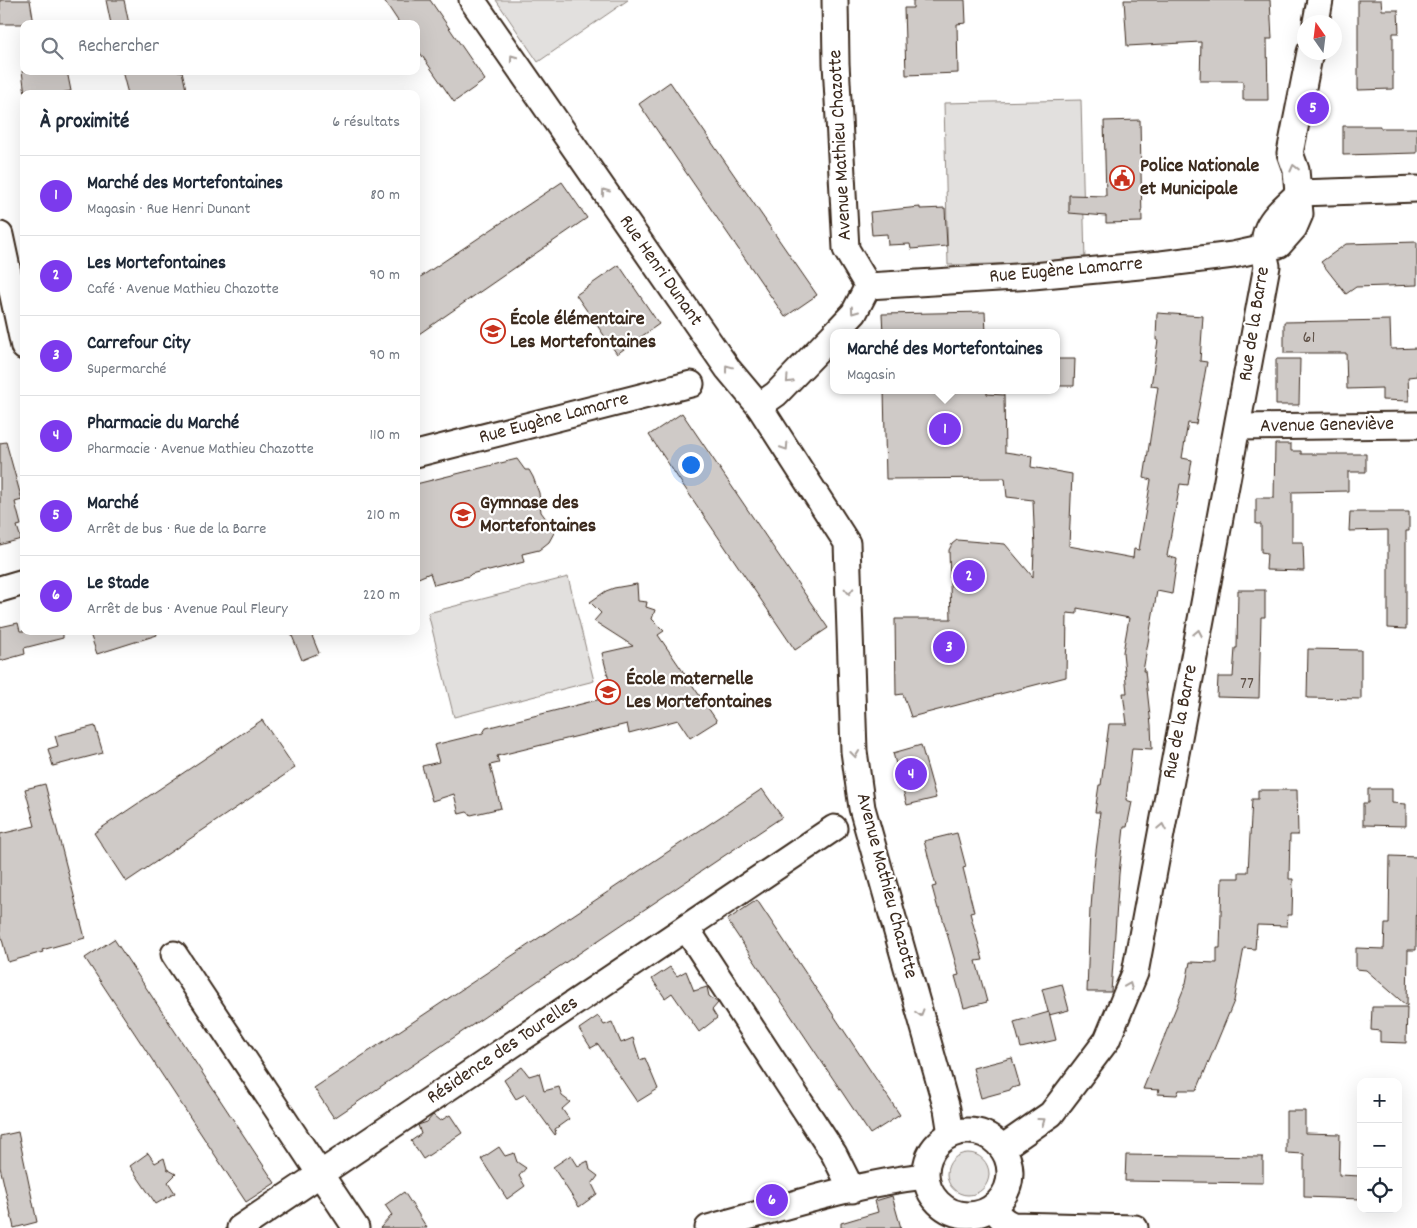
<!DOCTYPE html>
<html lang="fr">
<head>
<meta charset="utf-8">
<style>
  body { margin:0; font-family:Dekko,sans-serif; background:#f6f6f7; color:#1f2937 }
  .controls { position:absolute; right:15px; bottom:15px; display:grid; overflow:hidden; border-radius:10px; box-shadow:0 5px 20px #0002 }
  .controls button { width:45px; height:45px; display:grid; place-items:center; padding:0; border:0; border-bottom:1px solid #e0e1e3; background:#fff; color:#1f2937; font:25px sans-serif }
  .compass { position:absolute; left:1297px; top:15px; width:45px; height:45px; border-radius:50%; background:#fff; box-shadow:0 5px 20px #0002; rotate:346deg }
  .you { position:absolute; left:690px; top:464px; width:18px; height:18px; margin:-12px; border:4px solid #fff; border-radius:50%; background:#1a73e8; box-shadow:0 0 0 8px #1a73e833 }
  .badge { display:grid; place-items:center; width:32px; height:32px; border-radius:50%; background:#7c3aed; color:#fff; font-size:16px; font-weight:700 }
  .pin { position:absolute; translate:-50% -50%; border:2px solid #fff; box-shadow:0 1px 5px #0006 }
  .popup { position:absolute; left:830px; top:329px; width:230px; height:65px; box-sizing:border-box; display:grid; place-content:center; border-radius:10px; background:#fff; filter:drop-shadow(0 1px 4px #0005); font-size:16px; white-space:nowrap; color:#747a83 }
  .popup b { font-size:19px; color:#1f2937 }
  .popup::after { content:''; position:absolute; left:50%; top:100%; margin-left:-10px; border:10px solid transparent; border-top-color:#fff }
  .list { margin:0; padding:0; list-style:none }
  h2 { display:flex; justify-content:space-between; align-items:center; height:65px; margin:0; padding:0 20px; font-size:21px }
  h2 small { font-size:16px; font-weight:400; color:#747a83 }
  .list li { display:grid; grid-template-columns:32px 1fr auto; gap:15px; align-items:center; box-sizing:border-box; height:80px; padding:0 20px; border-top:1px solid #e0e1e3 }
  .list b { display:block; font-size:19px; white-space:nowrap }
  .list p { margin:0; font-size:16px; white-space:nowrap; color:#747a83 }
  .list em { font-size:16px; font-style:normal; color:#747a83 }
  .icon { flex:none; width:28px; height:28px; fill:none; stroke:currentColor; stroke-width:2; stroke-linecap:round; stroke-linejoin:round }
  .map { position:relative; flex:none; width:1417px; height:1228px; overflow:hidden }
  .search { position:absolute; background:#fff; box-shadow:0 5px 20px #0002; left:20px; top:20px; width:400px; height:55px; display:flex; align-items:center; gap:12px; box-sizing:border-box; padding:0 18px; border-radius:10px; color:#747a83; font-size:19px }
  .panel { position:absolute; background:#fff; box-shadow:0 5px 20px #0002; left:20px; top:90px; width:400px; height:545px; border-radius:10px }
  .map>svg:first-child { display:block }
  .green { fill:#e2e0de; stroke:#8e857e }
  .building { fill:#cfcac7; stroke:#3b2a1e }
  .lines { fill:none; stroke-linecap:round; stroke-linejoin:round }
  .minor-casing { stroke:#3b2a1e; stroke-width:29 }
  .minor { stroke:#fff; stroke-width:25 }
  .oneway { stroke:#a79f9a }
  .labels { text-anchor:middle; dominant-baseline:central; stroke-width:4.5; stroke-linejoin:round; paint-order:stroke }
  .number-label { font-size:18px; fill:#605248 }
  .street-label { font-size:20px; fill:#3b2a1e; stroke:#fff }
  .poi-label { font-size:20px; font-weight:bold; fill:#3b2a1e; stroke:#fff; text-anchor:start }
</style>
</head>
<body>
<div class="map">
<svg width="1417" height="1228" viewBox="0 0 1417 1228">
  <rect width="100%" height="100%" fill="#fff"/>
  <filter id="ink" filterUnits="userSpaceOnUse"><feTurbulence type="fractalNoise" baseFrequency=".02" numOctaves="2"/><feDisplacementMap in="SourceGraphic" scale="10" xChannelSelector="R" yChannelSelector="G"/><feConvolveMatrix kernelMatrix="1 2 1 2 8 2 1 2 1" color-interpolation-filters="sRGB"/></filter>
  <g filter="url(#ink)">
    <g class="green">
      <path d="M496,0H628L538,62Z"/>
      <path d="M1081,100L1085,262L948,265L944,103Z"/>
      <path d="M568,577L594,681L454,717L428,613Z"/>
      <circle cx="968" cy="1174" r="21"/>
    </g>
    <g class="building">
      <path d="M0,0H30L34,24H0Z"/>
      <path d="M106,0H124L129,24H111Z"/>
      <path d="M384,0H430L485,80L454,102L416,47V24H400Z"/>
      <path d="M913,0H965L966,23L957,24L958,73L906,75L904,8H913Z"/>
      <path d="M1124,0H1270L1272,39H1267L1268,100H1243V81H1200L1201,42L1127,46Z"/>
      <path d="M1358,0H1381L1382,10H1398L1399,33H1393V89L1358,90Z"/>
      <path d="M22,71H67L71,91L55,94H25Z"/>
      <path d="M122,71H182L187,94H128Z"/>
      <path d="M670,82L817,295L785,317L639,104Z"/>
      <path d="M1140,120L1142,222L1106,223V216L1069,213V195L1106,196L1104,121Z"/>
      <path d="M1343,126H1380V128H1417V153L1343,155Z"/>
      <path d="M562,182L587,218L416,336V280Z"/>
      <path d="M920,207V209L945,208L947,246L911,249L910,244L888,245L887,234L872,235L870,212Z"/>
      <path d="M1417,242V285L1356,287L1346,294L1321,262L1346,244Z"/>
      <path d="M619,265L659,324L617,354L576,295Z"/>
      <path d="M985,312L986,333H883L882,314Z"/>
      <path d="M1157,313L1203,316L1200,361L1207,362L1196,424L1188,423L1182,458L1192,460L1188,485L1180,484L1167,556L1177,559L1172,594L1157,591L1143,671H1145L1151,725L1152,749L1132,748L1126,800L1132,802L1127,827H1124L1119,874L1111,992H1087L1090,908H1091L1094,867L1100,819H1099L1100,812H1095L1099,785H1101L1109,724H1127L1123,693H1127L1123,652L1129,618L1077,608V614L1067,613L1066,677L911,717L903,694L896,695L895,619H951L949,550L952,544L957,540L1005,544L1033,577L1034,549H1035L1033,500L1007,497L1005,478L886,479L884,390H987V394L1004,395L1005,452L1032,456L1031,467L1072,474L1069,546L1133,558L1134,549L1139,550L1151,480L1144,478L1158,387L1151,386L1158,340H1156Z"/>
      <path d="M1390,320L1391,349L1417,348V376L1408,377L1409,401L1382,400V388L1347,389L1346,353H1284V322Z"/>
      <path d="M1056,359H1075L1074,386H1056Z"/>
      <path d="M1276,359H1300L1299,405H1276Z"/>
      <path d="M682,413L828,628L795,650L649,435Z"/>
      <path d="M6,442L22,500L15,502L21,525L17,526L21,539L0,545V443Z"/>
      <path d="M1275,444H1291V451H1301V454H1366V472H1348V491L1292,492V542H1303L1304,571L1266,570L1267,553L1261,552V524H1256V498H1274Z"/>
      <path d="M517,459L525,470H529L533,477L539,493L541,512L555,531L549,542L539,550L522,554L524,562L489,571L486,570L471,574L469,576L434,585L430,573L416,579V484Z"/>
      <path d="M1350,512H1409V531H1406V629L1388,628V530L1349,531Z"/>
      <path d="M637,584L638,601L647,602L646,607L655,610L652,619L664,631L658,635L717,721L690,738L678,720L629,733L627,724L497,756L499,763L490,765L501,808L471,815L467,812L459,814L454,794L432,801L422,766L439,762L434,745L483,733L486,728L613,696L602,653L633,646L594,621L601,613L590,602L606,591L614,588Z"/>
      <path d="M1238,590H1265V617H1261L1259,698L1217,697L1218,677H1233L1235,648H1237Z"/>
      <path d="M18,623L20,631H63V638L24,648L25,654L0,661V627Z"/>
      <path d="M89,631H156L157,635L97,654Z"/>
      <path d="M290,631H310L319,653L302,660Z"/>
      <path d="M1308,649L1361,650V699L1307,698Z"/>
      <path d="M262,720L295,768L126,882L94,833Z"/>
      <path d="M95,726L103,753L53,766L48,749L58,746L55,736Z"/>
      <path d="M921,745L936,798L907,805L893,753Z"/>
      <path d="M45,784L85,938L42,950L43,952L8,962L0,932V834L35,826L25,789Z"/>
      <path d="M762,789L782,817L334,1118L314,1088Z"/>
      <path d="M1368,789H1392V803L1406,804V826L1363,825V803H1368Z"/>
      <path d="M1258,790H1297L1298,835H1290L1289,879H1293L1292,915H1288L1287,926L1257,925L1255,949L1244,948L1234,1001L1197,1090H1179L1177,1095L1157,1094L1159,1090L1143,1089L1186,983L1190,962L1217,963V948H1220L1222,878H1239V872H1248L1252,799H1258Z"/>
      <path d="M957,833L966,867L963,868L974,912L970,913L983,960L976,961L987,1002L964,1008L955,976L959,975L940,909H938L932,887L936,886L924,841Z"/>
      <path d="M1390,856L1417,857L1416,950H1408L1407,1006L1366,970L1356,969V948L1384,949L1385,924H1389Z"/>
      <path d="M757,900L900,1115L870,1134L727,920Z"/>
      <path d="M114,939L275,1183L246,1202L85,958Z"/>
      <path d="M670,967L677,976L686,971L694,991L707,987L709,996L718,1003L712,1010L717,1018L699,1032L672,993L665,998L652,979Z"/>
      <path d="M1062,984L1069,1010L1049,1015L1042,989Z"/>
      <path d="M1372,1007H1407L1406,1043L1380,1042V1031L1371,1030Z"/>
      <path d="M1049,1012L1056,1040L1021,1048L1014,1022Z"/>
      <path d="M598,1016L604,1025L612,1022L621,1043L633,1038L640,1060L645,1058L658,1089L637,1102L598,1044L591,1048L579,1029Z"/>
      <path d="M1012,1058L1020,1086L1011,1088L1010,1090L981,1098L973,1068Z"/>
      <path d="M522,1067L529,1076L539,1073L544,1091L559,1087L562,1096L570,1102L562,1109L569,1119L555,1129L556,1134L555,1135L552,1131L525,1094L516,1099L504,1080Z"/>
      <path d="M1286,1111H1305V1133L1340,1134L1339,1175L1361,1176V1199L1304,1197V1154L1286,1153Z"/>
      <path d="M433,1115L440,1121L450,1115L462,1133L423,1159L411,1141L421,1134L418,1125L427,1122Z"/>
      <path d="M18,1132L37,1222L14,1228L0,1167V1136Z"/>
      <path d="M499,1147L505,1156L514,1153L517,1162L526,1168L519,1176L525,1186L507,1199L481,1159Z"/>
      <path d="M148,1153L155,1163L164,1158L167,1169L176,1174L168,1182L175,1193L156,1204L130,1166Z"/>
      <path d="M571,1155L578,1166L588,1161L590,1170L598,1176L592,1184L597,1194L579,1207L553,1167Z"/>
      <path d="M1126,1155L1263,1157V1183L1125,1181Z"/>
      <path d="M404,1192L417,1212L427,1228H380L392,1215L385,1205Z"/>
      <path d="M892,1196L901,1228H841V1223L878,1212L875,1201Z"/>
    </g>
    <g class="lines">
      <defs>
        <g id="minor">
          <path d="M472,0L728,369L759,406L847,543L854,751L862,808L947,1109L951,1134"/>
          <path d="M835,0L836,63L846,249L868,286"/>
          <path d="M1316,22L1320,0"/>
          <path d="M0,235L24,347"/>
          <path d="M868,286L1033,276L1161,264L1233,255L1279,245L1294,228L1300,214L1296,170L1290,153L1310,52"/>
          <path d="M835,333L854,313L868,286"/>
          <path d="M759,406L776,394L834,334"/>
          <path d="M1238,427L1417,425"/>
          <path d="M416,454L691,384"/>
          <path d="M0,589L24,582"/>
          <path d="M686,928L834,1154L852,1190"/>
          <path d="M174,954L356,1228"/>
          <circle cx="968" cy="1173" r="42"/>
          <path d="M1002,1148L1051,1114L1107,1040L1135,973L1267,266C1257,228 1273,218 1299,193L1417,189"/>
          <path d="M994,1206C998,1216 1003,1221 1013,1225L1135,1228"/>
          <path d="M240,1228L834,828"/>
          <path d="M708,1228C779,1209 852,1184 925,1176"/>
        </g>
      </defs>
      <use href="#minor" class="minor-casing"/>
      <use href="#minor" class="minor"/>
    </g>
    <defs><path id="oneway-chevron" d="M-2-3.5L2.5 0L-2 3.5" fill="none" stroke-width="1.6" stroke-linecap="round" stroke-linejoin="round" transform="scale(1.25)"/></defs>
    <g class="oneway">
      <use href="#oneway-chevron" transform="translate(513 58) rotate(-125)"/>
      <use href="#oneway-chevron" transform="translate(1294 168) rotate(-104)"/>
      <use href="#oneway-chevron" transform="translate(605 192) rotate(-125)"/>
      <use href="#oneway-chevron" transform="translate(854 311) rotate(125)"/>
      <use href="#oneway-chevron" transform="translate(728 368) rotate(-127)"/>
      <use href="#oneway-chevron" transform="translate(789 380) rotate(133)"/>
      <use href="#oneway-chevron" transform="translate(785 447) rotate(57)"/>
      <use href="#oneway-chevron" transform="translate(849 591) rotate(88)"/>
      <use href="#oneway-chevron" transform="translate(1198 633) rotate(-79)"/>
      <use href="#oneway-chevron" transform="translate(855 754) rotate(84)"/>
      <use href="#oneway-chevron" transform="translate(1162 827) rotate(-79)"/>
      <use href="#oneway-chevron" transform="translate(1129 986) rotate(-68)"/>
      <use href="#oneway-chevron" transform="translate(920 1013) rotate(74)"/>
      <use href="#oneway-chevron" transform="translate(1042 1121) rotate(-36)"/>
    </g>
  </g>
  <defs>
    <symbol id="civic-ring" viewBox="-11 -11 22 22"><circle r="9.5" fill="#fff" stroke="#c8321e" stroke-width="1.5"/><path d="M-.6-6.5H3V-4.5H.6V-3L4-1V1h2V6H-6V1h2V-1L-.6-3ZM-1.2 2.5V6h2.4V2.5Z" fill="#c8321e"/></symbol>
    <symbol id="school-ring" viewBox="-11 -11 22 22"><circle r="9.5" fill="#fff" stroke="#c8321e" stroke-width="1.5"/><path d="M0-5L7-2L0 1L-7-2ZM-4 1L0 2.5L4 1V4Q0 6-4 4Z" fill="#c8321e"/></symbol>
  </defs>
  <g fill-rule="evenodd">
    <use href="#civic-ring" x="1108" y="164" width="28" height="28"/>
    <use href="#school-ring" x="479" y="317" width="28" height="28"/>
    <use href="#school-ring" x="449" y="501" width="28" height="28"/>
    <use href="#school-ring" x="594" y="678" width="28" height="28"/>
  </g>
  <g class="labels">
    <g class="number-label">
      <text x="1309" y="338">61</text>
      <text x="1247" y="684">77</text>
    </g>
    <g class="street-label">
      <text transform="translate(841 145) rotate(-93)">Avenue Mathieu Chazotte</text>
      <text transform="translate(660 271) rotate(55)">Rue Henri Dunant</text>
      <text transform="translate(1066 271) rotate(-5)">Rue Eugène Lamarre</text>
      <text transform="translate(1255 324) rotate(-81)">Rue de la Barre</text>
      <text transform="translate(554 419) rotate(-15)">Rue Eugène Lamarre</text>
      <text transform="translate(1327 426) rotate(-1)">Avenue Geneviève</text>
      <text transform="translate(1181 722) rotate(-79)">Rue de la Barre</text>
      <text transform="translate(886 886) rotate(75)">Avenue Mathieu Chazotte</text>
      <text transform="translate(503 1051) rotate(-34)">Résidence des Tourelles</text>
    </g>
    <g class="poi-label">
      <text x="1140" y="167">Police Nationale<tspan x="1140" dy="23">et Municipale</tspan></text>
      <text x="510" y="320">École élémentaire<tspan x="510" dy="23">Les Mortefontaines</tspan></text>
      <text x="480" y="504">Gymnase des<tspan x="480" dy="23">Mortefontaines</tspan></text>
      <text x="626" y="680">École maternelle<tspan x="626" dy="23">Les Mortefontaines</tspan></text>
    </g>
  </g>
</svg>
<div class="controls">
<button>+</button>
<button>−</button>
<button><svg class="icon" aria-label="locate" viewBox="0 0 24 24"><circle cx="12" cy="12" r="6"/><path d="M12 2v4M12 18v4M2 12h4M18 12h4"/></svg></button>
</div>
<svg class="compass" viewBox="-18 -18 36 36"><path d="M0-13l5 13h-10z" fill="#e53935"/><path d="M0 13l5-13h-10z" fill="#747a83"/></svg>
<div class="you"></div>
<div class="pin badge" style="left:945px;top:429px">1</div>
<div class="popup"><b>Marché des Mortefontaines</b>Magasin</div>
<div class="pin badge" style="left:969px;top:576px">2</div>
<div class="pin badge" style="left:949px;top:647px">3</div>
<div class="pin badge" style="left:911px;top:774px">4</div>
<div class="pin badge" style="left:1313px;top:108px">5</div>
<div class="pin badge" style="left:772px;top:1200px">6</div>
<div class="search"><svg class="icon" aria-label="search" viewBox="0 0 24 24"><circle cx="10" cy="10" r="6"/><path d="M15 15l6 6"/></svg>Rechercher</div>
<section class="panel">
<h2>À proximité<small>6 résultats</small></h2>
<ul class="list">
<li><span class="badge">1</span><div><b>Marché des Mortefontaines</b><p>Magasin · Rue Henri Dunant</p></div><em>80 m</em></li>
<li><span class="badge">2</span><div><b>Les Mortefontaines</b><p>Café · Avenue Mathieu Chazotte</p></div><em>90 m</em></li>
<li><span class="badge">3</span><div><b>Carrefour City</b><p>Supermarché</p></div><em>90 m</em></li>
<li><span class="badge">4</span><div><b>Pharmacie du Marché</b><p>Pharmacie · Avenue Mathieu Chazotte</p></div><em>110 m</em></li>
<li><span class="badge">5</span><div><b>Marché</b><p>Arrêt de bus · Rue de la Barre</p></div><em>210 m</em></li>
<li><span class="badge">6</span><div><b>Le Stade</b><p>Arrêt de bus · Avenue Paul Fleury</p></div><em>220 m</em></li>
</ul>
</section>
</div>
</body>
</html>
